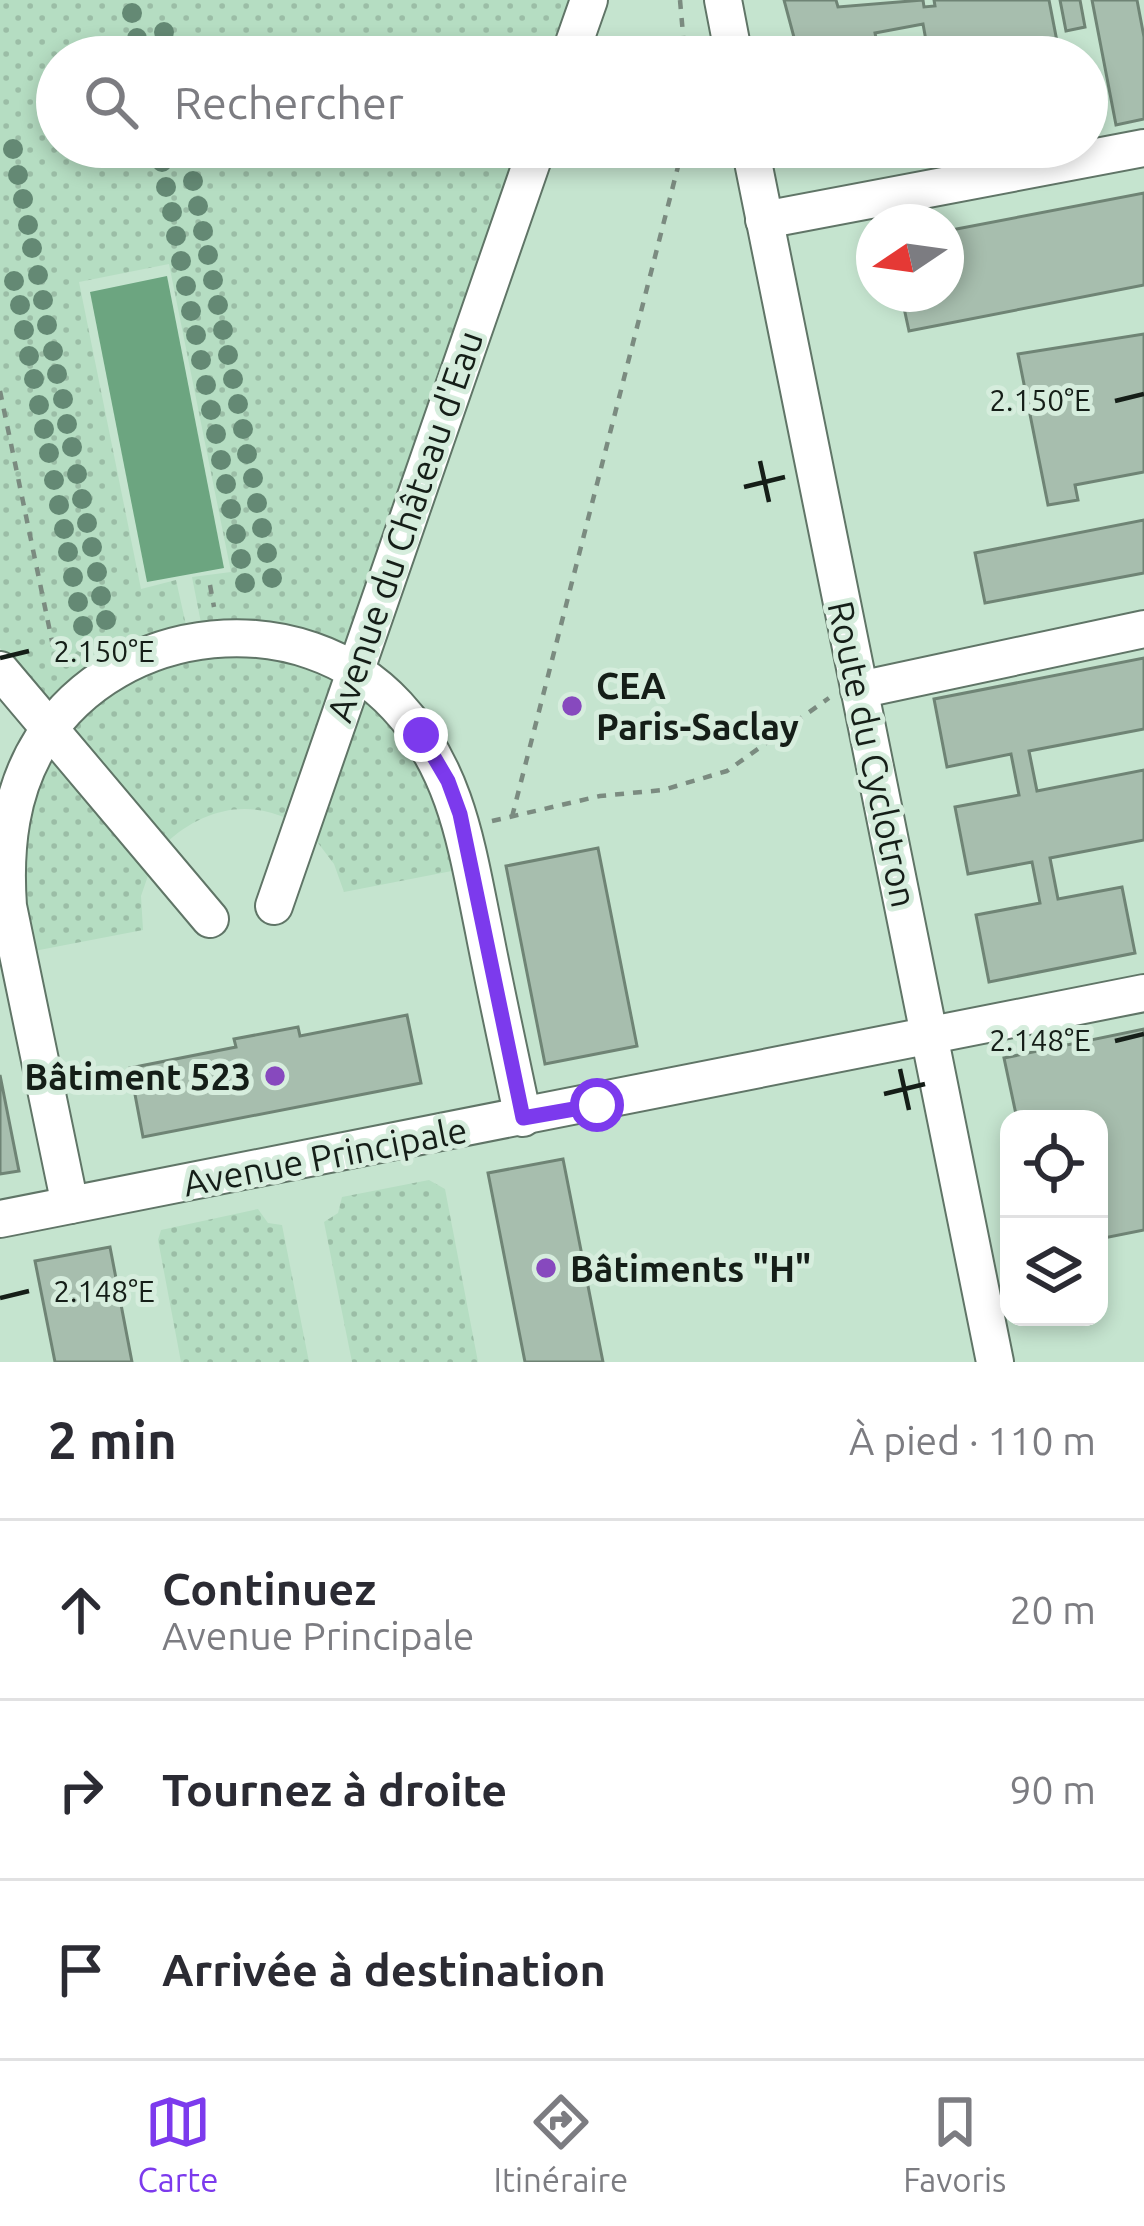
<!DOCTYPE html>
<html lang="fr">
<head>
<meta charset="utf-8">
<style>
  body { margin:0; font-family:Ubuntu,sans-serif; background:#f2f2f3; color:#2b2b33 }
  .controls { position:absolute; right:36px; bottom:36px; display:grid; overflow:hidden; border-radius:24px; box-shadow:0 6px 18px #0003 }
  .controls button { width:108px; height:108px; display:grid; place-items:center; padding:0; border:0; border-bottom:3px solid #e1e1e2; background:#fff; color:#2b2b33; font:60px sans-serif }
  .compass { position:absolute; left:856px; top:204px; width:108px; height:108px; border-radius:50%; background:#fff; box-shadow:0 6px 18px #0003; rotate:257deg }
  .stop { position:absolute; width:36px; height:36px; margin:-27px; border:9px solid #7c3aed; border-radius:50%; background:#fff }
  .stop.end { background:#7c3aed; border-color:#fff; box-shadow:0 3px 12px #0008 }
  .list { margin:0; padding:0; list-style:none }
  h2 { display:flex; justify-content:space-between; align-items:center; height:156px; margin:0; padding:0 48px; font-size:51px }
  h2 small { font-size:39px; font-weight:400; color:#7c7c81 }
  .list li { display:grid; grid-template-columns:78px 1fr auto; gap:36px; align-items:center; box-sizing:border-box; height:180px; padding:0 48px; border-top:3px solid #e1e1e2 }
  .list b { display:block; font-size:45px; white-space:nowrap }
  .list p { margin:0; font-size:39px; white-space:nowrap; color:#7c7c81 }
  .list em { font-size:39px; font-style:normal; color:#7c7c81 }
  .icon { flex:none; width:66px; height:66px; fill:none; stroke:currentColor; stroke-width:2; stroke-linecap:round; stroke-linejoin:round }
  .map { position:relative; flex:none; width:1144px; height:1362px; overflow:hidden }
  .search { position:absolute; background:#fff; box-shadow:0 6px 18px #0003; left:36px; right:36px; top:36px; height:132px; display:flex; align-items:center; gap:30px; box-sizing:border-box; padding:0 42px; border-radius:66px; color:#7c7c81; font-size:45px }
  .sheet { height:696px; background:#fff }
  nav { display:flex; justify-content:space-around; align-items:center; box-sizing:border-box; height:168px; border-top:3px solid #e1e1e2; background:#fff; font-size:33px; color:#7c7c81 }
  nav a { display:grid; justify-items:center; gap:6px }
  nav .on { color:#7c3aed }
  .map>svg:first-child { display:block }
  .built { fill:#c5e4cf; fill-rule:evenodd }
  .grass { fill:url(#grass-dots) }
  .water { fill:#6ca580 }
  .building { fill:#a7beae; stroke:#6f8475; stroke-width:3 }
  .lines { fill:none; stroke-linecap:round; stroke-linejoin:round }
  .minor-casing { stroke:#607567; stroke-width:40 }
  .path { stroke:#7b8b80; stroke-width:4.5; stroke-dasharray:9 9; stroke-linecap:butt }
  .minor { stroke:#fff; stroke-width:36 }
  .tree { fill:#648974 }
  .route { stroke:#7c3aed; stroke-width:15 }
  .ticks { fill:none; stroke:#151e18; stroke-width:4.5 }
  .poi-dot { fill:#8749be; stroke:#d6eddd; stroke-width:4.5 }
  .labels { text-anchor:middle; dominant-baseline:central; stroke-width:10; stroke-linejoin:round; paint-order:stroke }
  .street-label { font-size:36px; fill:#151e18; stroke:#d6eddd }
  .poi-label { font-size:36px; font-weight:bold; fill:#151e18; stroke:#d6eddd; text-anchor:start }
  .ticks-label { font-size:30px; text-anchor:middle; fill:#151e18; stroke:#d6eddd; stroke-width:10; stroke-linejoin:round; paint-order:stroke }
</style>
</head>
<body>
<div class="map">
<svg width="1144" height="1362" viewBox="0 0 1144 1362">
  <defs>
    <pattern id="grass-dots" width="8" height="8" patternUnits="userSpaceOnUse" patternTransform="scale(3)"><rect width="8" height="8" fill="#b5ddc2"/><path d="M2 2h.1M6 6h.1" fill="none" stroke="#9bbda6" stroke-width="1.8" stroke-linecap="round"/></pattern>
  </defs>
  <rect width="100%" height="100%" fill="#d6eddd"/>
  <path class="built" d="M0,0H1144V1362H0ZM57,57H1087V147H57ZM874,222H946V294H874ZM1009,1119H1099V1317H1009Z"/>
  <g class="grass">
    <path d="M0,0H573L554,57H57V147H523L351,648L267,621L201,623L192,577L231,572L169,264L79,282L141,589L176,580L186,625L155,635L51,707L0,648Z"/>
    <path d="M259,651L340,677L290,820C245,798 200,811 165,844L65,730C129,664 172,663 259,651Z"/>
    <path d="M362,691L432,774L457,870L344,892L334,864L312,835Z"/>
    <path d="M50,751L151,867L141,896L143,930L29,952L18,846Z"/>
    <path d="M429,1180L445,1189L478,1362H352L324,1222L338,1213L342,1197Z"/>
    <path d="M258,1209L268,1223L282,1225L309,1362H181L158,1240L161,1230Z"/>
  </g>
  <path class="water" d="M167,276L224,568L147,582L90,292Z"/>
  <g class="building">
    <path d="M784,0H836L838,7L923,0L924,7L935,6L934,0H1049L1060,57H929L923,24L875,33L880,57H833L830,42L821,44L823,52L799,56Z"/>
    <path d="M1060,0H1080L1085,27L1066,31Z"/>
    <path d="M1092,0H1137L1144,37V119L1116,125Z"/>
    <path d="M850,147H897L899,157L854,166Z"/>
    <path d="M946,147H1001L948,157Z"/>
    <path d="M1144,193V285L909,331L901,294H946V231Z"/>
    <path d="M1144,334V472L1075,485L1078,500L1048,505L1018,354Z"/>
    <path d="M1144,520V573L985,603L975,553Z"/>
    <path d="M1144,658V729L1029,751L1037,791L1144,770V840L1050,858L1058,899L1122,887L1135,953L989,982L976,915L1040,903L1032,862L968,874L955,807L1019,795L1011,754L947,767L934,699Z"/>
    <path d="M598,848L637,1046L545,1064L506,866Z"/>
    <path d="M407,1015L421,1083L143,1137L130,1068L236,1047L234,1039L298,1027L300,1036Z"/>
    <path d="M1144,1029V1230L1099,1239V1119H1017L1004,1058Z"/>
    <path d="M0,1075L19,1171L0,1174Z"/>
    <path d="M563,1159L603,1362H525L488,1173Z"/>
    <path d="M110,1247L132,1362H55L35,1261Z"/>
  </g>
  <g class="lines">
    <defs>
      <g id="minor">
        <path d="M723,0L734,57"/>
        <path d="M569,57L589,0"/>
        <path d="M750,147L995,1362"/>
        <path d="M764,220L1144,148"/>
        <path d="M0,670L210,919"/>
        <path d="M859,690L1144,629"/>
        <path d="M274,906L537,147"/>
        <path d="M70,1205L8,906C4,848 10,790 42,740C119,621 301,602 397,706C457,770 467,849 484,931C496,993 510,1056 523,1118"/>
        <path d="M0,1219L1144,993"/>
      </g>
    </defs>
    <use href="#minor" class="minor-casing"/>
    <g class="path">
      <path d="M680,0L685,57"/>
      <path d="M0,391L58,670"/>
      <path d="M210,585L214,607"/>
      <path d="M512,817L683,147"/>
      <path d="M492,821L600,796L663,790L727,771L829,698"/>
    </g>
    <use href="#minor" class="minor"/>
  </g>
  <g class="tree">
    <circle cx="132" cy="13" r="10"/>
    <circle cx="164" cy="32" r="10"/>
    <circle cx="137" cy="38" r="10"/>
    <circle cx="13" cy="149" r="10"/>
    <circle cx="162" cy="162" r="10"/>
    <circle cx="18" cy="175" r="10"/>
    <circle cx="193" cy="181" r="10"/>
    <circle cx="166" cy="187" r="10"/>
    <circle cx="23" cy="199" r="10"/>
    <circle cx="198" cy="206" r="10"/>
    <circle cx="172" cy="212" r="10"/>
    <circle cx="28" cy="225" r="10"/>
    <circle cx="203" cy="231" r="10"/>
    <circle cx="176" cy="236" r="10"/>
    <circle cx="32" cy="248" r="10"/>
    <circle cx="208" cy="255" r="10"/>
    <circle cx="181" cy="261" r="10"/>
    <circle cx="38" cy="275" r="10"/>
    <circle cx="213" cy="280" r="10"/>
    <circle cx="14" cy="281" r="10"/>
    <circle cx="186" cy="286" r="10"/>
    <circle cx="43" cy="300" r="10"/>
    <circle cx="20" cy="305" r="10"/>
    <circle cx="218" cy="305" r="10"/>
    <circle cx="191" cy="311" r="10"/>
    <circle cx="47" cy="325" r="10"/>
    <circle cx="24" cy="330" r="10"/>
    <circle cx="223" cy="330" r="10"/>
    <circle cx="196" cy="335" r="10"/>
    <circle cx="53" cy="351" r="10"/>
    <circle cx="228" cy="355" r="10"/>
    <circle cx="29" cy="356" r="10"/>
    <circle cx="201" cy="360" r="10"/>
    <circle cx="57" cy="374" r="10"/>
    <circle cx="34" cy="379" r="10"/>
    <circle cx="233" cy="379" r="10"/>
    <circle cx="206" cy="385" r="10"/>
    <circle cx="63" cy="399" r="10"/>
    <circle cx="238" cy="404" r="10"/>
    <circle cx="39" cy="405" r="10"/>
    <circle cx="211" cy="410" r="10"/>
    <circle cx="67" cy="424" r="10"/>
    <circle cx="44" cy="429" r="10"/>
    <circle cx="243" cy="429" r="10"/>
    <circle cx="216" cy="434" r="10"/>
    <circle cx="72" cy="447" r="10"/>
    <circle cx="49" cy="453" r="10"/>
    <circle cx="247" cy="454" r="10"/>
    <circle cx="221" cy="460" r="10"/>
    <circle cx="77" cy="474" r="10"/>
    <circle cx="253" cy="478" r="10"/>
    <circle cx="54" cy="480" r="10"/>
    <circle cx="226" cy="484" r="10"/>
    <circle cx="82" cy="499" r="10"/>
    <circle cx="257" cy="503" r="10"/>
    <circle cx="59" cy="505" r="10"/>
    <circle cx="231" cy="509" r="10"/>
    <circle cx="87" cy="523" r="10"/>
    <circle cx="262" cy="528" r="10"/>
    <circle cx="64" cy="529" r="10"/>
    <circle cx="236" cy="534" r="10"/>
    <circle cx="92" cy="547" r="10"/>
    <circle cx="68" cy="552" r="10"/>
    <circle cx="267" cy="553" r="10"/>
    <circle cx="241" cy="559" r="10"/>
    <circle cx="97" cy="572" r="10"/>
    <circle cx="73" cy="577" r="10"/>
    <circle cx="272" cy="578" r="10"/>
    <circle cx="245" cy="583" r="10"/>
    <circle cx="101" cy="596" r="10"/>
    <circle cx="78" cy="602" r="10"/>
    <circle cx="106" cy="620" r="10"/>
    <circle cx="83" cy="626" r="10"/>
  </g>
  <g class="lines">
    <path class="route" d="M421,735L448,781L460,814L523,1118L597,1105"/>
  </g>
  <path class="ticks" d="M1115,401L1144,394M760,461L769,502M744,487L785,477M0,658L29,651M1115,1041L1144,1034M900,1069L909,1110M884,1094L925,1084M0,1298L29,1291"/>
  <g class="poi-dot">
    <circle cx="572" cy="706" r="12"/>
    <circle cx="275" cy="1076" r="12"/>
    <circle cx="546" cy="1268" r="12"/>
  </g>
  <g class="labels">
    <g class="street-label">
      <text transform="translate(404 526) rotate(-71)">Avenue du Château d'Eau</text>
      <text transform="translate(873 754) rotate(78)">Route du Cyclotron</text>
      <text transform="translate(325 1156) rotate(-11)">Avenue Principale</text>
    </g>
    <g class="poi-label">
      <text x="596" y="685">CEA<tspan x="596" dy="41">Paris-Saclay</tspan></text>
      <text x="251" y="1076" text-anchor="end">Bâtiment 523</text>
      <text x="570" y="1268">Bâtiments "H"</text>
    </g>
  </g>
  <g class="ticks-label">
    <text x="1040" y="411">2.150°E</text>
    <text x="104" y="662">2.150°E</text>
    <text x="1040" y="1051">2.148°E</text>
    <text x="104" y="1302">2.148°E</text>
  </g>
</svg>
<div class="controls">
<button><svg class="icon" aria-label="locate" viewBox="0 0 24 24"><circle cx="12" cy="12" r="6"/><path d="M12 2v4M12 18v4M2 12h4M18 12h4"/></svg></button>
<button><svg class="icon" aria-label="layers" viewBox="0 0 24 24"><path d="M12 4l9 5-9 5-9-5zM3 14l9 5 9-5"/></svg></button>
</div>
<svg class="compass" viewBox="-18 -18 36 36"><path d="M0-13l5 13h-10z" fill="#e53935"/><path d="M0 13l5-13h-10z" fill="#7c7c81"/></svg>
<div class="stop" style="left:597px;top:1105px"></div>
<div class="stop end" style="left:421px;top:735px"></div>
<div class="search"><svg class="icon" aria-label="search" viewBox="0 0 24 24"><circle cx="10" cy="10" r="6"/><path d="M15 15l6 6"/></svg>Rechercher</div>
</div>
<section class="sheet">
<h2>2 min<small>À pied · 110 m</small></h2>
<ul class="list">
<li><svg class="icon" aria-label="ahead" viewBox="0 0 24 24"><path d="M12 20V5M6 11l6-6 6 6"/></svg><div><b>Continuez</b><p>Avenue Principale</p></div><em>20 m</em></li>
<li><svg class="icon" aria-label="right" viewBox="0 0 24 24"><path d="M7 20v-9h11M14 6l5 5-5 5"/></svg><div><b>Tournez à droite</b></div><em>90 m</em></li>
<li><svg class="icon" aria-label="arrive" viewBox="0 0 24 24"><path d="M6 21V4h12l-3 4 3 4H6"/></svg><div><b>Arrivée à destination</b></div></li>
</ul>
</section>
<nav>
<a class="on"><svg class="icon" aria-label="map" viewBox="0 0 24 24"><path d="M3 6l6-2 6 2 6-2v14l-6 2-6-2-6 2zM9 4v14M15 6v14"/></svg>Carte</a>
<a><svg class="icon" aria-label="directions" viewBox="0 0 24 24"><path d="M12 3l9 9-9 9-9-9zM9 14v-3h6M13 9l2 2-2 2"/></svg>Itinéraire</a>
<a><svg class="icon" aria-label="saved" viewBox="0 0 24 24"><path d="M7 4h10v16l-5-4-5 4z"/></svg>Favoris</a>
</nav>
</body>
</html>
